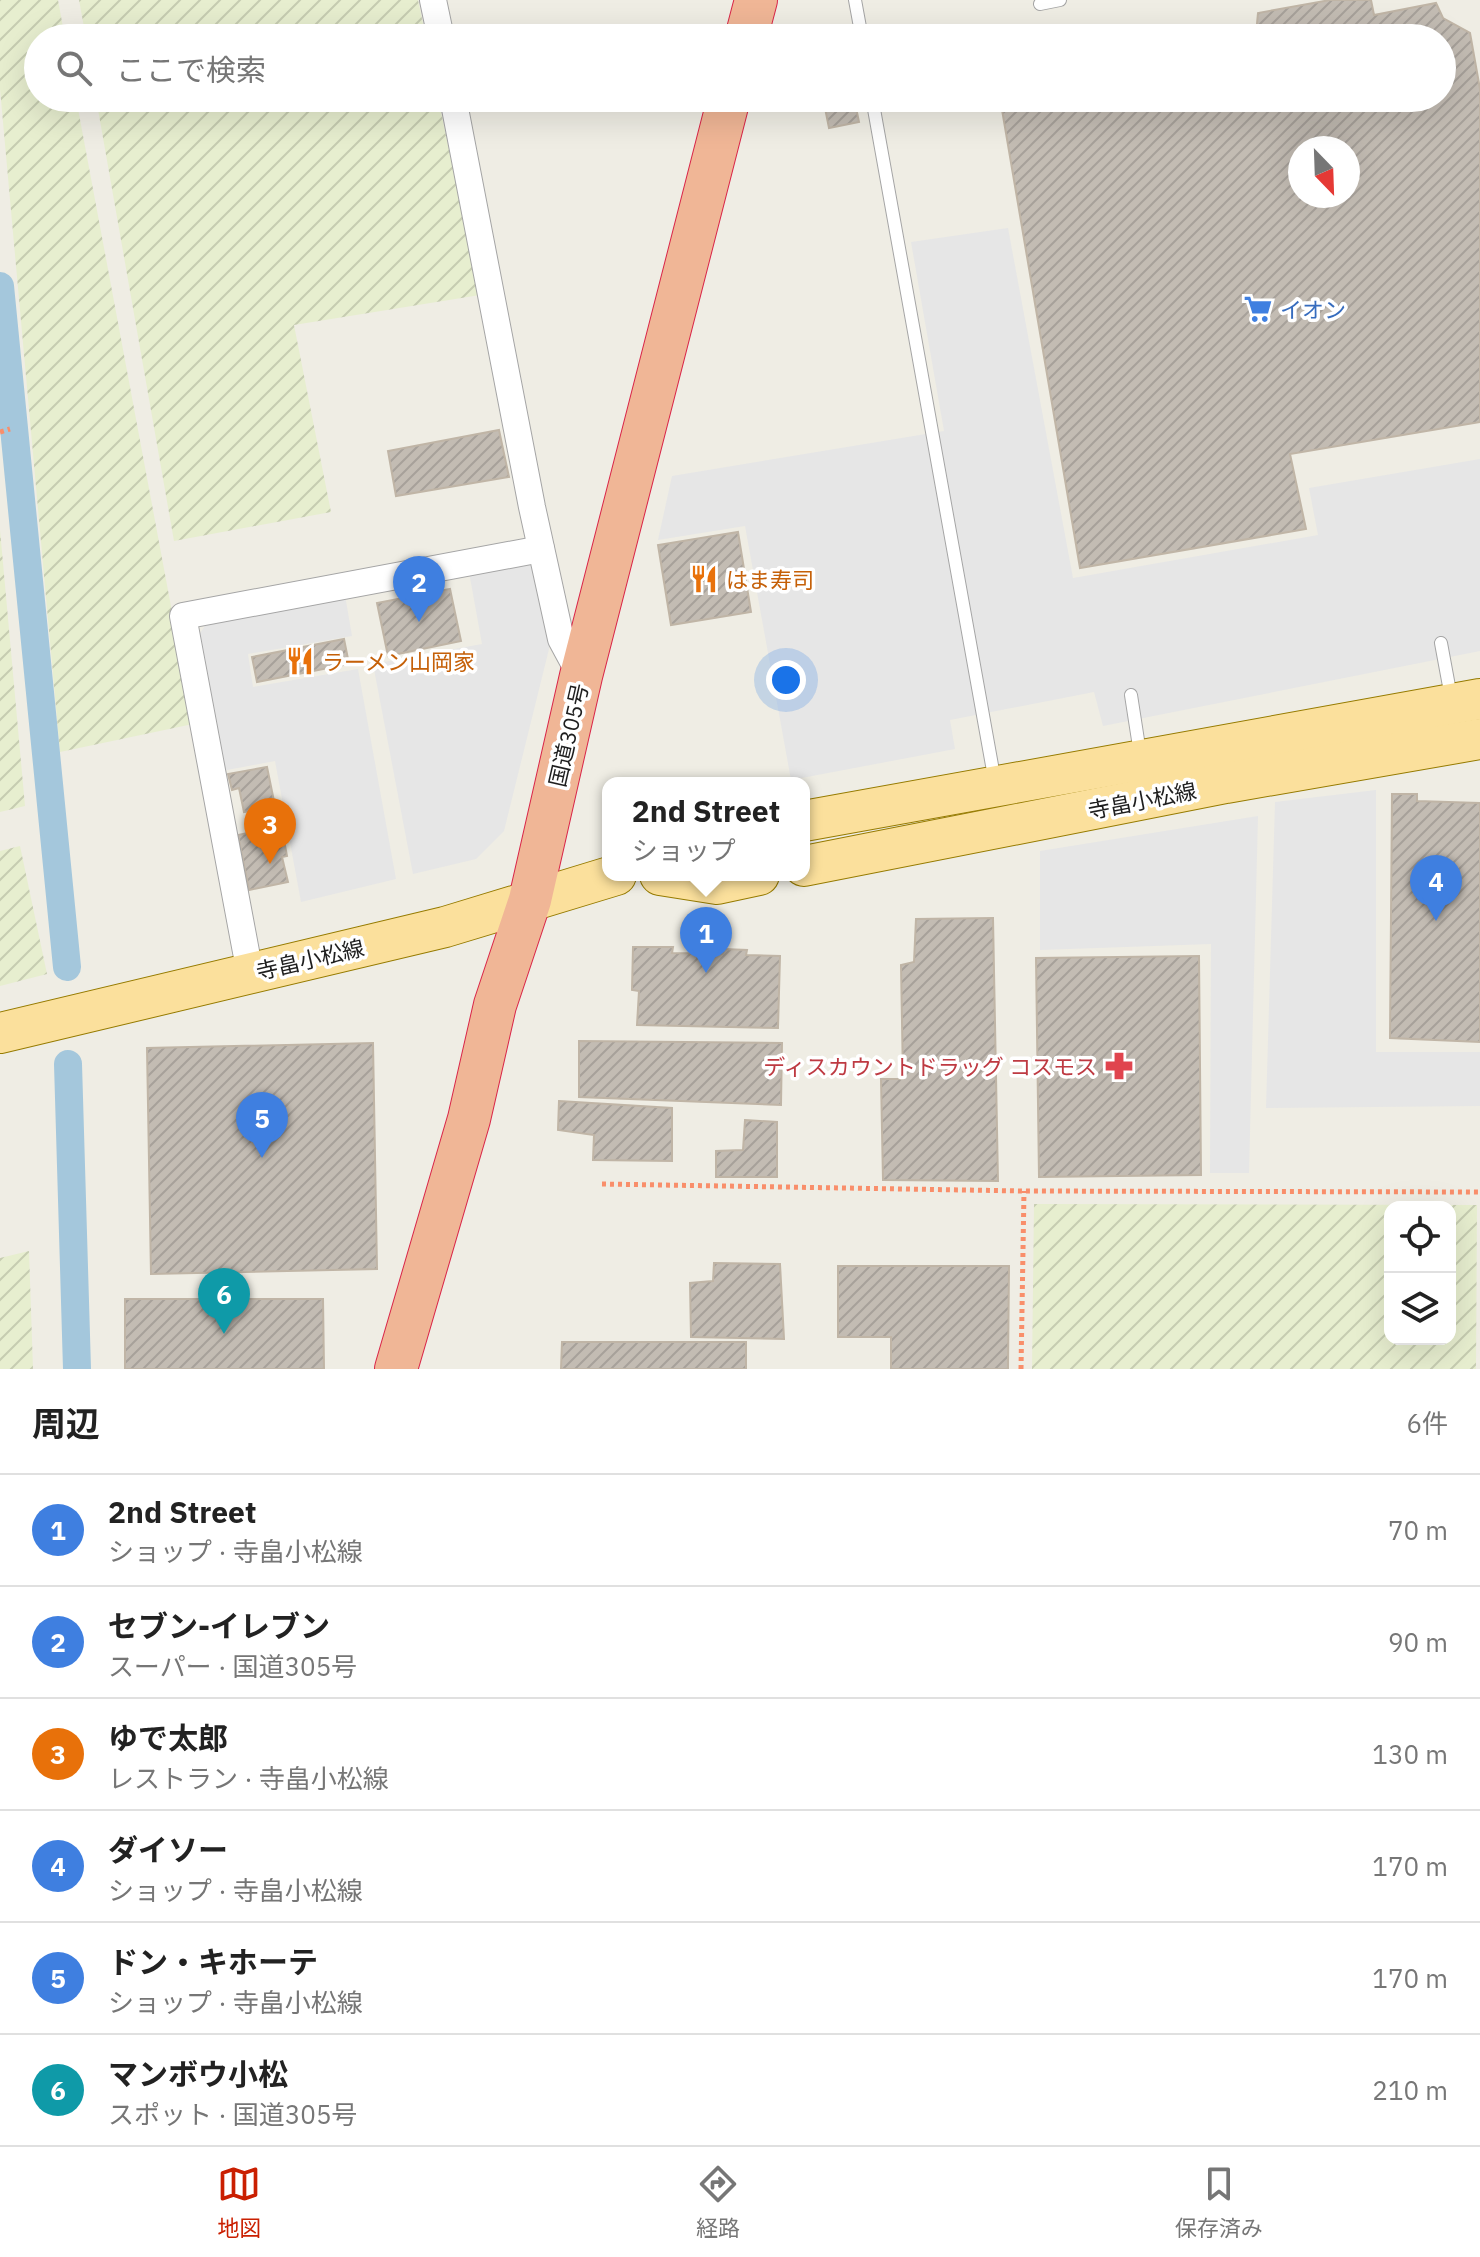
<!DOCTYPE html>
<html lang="ja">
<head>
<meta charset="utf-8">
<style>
  body { margin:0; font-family:"IBM Plex Sans","Noto Sans JP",sans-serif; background:#f6f6f6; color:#222 }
  .controls { position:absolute; right:24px; bottom:24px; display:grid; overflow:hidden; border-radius:16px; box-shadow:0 8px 32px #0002 }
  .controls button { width:72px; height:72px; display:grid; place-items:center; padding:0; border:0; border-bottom:2px solid #e0e0e0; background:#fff; color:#222; font:40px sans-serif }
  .compass { position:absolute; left:1288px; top:136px; width:72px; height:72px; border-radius:50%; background:#fff; box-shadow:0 8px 32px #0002; rotate:157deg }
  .you { position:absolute; left:786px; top:680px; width:28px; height:28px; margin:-20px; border:6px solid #fff; border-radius:50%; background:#1a73e8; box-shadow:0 0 0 12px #1a73e833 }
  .badge { display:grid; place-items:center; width:52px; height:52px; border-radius:50%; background:#ca1f01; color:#fff; font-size:26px; font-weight:700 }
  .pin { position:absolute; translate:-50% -66px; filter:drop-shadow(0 2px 4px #0008) }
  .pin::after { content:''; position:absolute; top:42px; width:28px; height:24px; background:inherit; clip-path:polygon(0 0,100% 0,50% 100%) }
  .popup { position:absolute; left:602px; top:777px; width:208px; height:104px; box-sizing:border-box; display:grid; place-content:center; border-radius:16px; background:#fff; filter:drop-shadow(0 2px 6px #0005); font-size:26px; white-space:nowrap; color:#767676 }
  .popup b { font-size:30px; color:#222 }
  .popup::after { content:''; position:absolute; left:50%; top:100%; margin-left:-16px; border:16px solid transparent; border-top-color:#fff }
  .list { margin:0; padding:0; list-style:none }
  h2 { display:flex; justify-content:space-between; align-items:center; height:104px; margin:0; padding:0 32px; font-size:34px }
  h2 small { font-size:26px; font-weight:400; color:#767676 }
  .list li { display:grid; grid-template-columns:52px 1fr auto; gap:24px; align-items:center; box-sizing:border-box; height:112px; padding:0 32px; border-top:2px solid #e0e0e0 }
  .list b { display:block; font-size:30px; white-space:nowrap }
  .list p { margin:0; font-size:26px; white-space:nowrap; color:#767676 }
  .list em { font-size:26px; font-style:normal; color:#767676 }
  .icon { flex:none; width:44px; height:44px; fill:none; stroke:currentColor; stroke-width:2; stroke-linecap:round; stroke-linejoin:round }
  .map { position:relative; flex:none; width:1480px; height:1369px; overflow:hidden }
  .search { position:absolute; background:#fff; box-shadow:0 8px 32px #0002; left:24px; right:24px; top:24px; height:88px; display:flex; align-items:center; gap:20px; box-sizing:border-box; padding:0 28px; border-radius:44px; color:#767676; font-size:30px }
  .sheet { height:776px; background:#fff }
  nav { display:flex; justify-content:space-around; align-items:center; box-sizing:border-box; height:112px; border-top:2px solid #e0e0e0; background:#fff; font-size:22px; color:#767676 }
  nav a { display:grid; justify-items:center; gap:4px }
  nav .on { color:#ca1f01 }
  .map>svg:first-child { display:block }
  .farmland { fill:url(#farmland-furrows); fill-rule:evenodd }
  .parking { fill:#e6e6e6 }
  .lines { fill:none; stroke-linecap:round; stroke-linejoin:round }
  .canal { stroke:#a4c7dc; stroke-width:28 }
  .building { fill:url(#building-hatch); stroke:#c0b5a6; stroke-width:2; fill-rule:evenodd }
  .service-casing { stroke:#a5a5a5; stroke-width:14 }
  .minor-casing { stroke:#a5a5a5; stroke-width:28 }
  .primary-casing { stroke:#967b01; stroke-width:42 }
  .trunk-casing { stroke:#d92548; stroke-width:44 }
  .path { stroke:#f98e6a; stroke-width:5; stroke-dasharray:4 4; stroke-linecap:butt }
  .service { stroke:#fff; stroke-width:12 }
  .minor { stroke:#fff; stroke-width:26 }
  .primary { stroke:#fbe09c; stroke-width:40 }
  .trunk { stroke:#f0b696; stroke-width:42 }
  .labels { text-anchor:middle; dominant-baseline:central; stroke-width:7; stroke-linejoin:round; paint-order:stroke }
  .shop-label { font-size:22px; fill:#366cbe; stroke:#fff; text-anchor:start }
  .food-label { font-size:22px; fill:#c56008; stroke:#fff; text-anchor:start }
  .street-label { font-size:22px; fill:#1e1e1e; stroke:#fff }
  .health-label { font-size:22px; fill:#be3a42; stroke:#fff; text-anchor:end }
</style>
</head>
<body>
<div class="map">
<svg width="1480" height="1369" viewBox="0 0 1480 1369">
  <defs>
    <pattern id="farmland-furrows" width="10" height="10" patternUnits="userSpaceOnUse" patternTransform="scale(2)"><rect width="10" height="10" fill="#e7eecf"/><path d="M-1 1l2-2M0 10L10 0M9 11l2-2" fill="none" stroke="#c6ccb1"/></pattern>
    <pattern id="building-hatch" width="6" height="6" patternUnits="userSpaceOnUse" patternTransform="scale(2)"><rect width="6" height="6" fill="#c3bcb3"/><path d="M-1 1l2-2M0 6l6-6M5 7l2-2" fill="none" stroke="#a7a19a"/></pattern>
  </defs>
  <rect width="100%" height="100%" fill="#efede4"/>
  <g class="farmland">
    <path d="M0,0H58L65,38H38V98H76L193,724L60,752L0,89Z"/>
    <path d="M79,0H418L426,38H86Z"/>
    <path d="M96,98H438L480,295L294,325L331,512L174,541Z"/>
    <path d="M0,530L25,806L0,812Z"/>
    <path d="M20,846L47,974L0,986V851Z"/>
    <path d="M1034,1204L1477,1205L1476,1369H1032ZM1450,1207V1339H1390V1207Z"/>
    <path d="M29,1251L33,1369H0V1258Z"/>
  </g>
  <g class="parking">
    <path d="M1008,228L1073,578L1318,535L1309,488L1480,459V651L1103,726L1094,692L950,720L955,749L791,780L745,526L658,540L672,476L944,431L911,242Z"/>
    <path d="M531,560L550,645L504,831L476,859L413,874L373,664L482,644L469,572Z"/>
    <path d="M345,595L352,636L248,654L253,687L358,669L396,879L301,902L275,761L222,771L198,636L209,620Z"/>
    <path d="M1376,790V1052H1480V1106L1266,1108L1275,802Z"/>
    <path d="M1258,816L1249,1173H1210L1211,944L1040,950V851Z"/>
  </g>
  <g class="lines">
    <g class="canal">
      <path d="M0,286L67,967"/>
      <path d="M68,1064L77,1369"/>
    </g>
  </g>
  <g class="building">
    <path d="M1330,0H1371L1374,15L1436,3L1443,18L1470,33L1480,89V422L1290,454L1306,529L1080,568L1000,98H1442V38H1234L1256,34L1258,13ZM1300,148H1348V196H1300Z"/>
    <path d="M823,98H854L859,122L829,128Z"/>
    <path d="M499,430L509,477L396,496L388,451Z"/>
    <path d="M738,532L751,612L671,625L658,545Z"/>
    <path d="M450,589L461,641L388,656L377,603Z"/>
    <path d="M344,639L349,664L257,682L252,657Z"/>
    <path d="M267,767L275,806L244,812L239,788L232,790L228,774Z"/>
    <path d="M1392,794H1417V801L1480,803V1042L1390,1038Z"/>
    <path d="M276,827L278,836L283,835L287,856L282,857L288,882L249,890L238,835Z"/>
    <path d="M993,918L998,1181L883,1180L881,1079H903L901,965L914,962L916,919Z"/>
    <path d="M633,947H673L672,953L723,954L724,949L747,950L746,955L780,956L778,1028L637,1025L639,991L632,990Z"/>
    <path d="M1199,956L1201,1175L1039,1177L1036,958Z"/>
    <path d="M579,1041L782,1043L781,1105L579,1097Z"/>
    <path d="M373,1043L377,1269L151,1274L147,1048Z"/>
    <path d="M559,1101L672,1108V1161L593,1160L594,1135L558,1130Z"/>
    <path d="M745,1120L777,1122V1177H716V1151L743,1150Z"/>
    <path d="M714,1263L780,1264L784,1339L691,1337L690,1283L713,1281Z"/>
    <path d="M838,1266H1009L1008,1369H891V1337H838Z"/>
    <path d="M125,1299H323L324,1369H125Z"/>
    <path d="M562,1342H746V1369H561Z"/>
  </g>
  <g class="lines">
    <defs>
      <g id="service">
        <path d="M855,0L862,38"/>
        <path d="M1040,4L1060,0"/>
        <path d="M872,98L995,782"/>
        <path d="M1441,643L1451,697"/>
        <path d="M1131,695L1140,753"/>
      </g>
      <g id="minor">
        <path d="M433,0L441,38"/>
        <path d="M453,98L532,507L561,639L581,676"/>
        <path d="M250,973L183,616L541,549"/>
      </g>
      <g id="primary">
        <path d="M804,821L1480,699"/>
        <path d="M804,866L1226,783L1480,739"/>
        <path d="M660,875L717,884L759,875"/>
        <path d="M0,1033L445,927L616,875"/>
      </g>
      <g id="trunk">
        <path d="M746,38L756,0"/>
        <path d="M396,1369L469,1119L495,1005L530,900L581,676L729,98"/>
      </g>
    </defs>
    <use href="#service" class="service-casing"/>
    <use href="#minor" class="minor-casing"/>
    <use href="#primary" class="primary-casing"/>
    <use href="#trunk" class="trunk-casing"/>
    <g class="path">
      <path d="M0,432L10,429"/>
      <path d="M602,1184L1024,1191L1480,1192"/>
      <path d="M1021,1369L1024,1191"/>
    </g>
    <use href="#service" class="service"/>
    <use href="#minor" class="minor"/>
    <use href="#primary" class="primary"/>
    <use href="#trunk" class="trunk"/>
  </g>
  <defs>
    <symbol id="supermarket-bare" viewBox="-9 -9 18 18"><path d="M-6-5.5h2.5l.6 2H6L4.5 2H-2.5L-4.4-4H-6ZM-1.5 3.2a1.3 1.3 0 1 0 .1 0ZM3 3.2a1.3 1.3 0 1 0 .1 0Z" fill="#3f7fe0" stroke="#fff" stroke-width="2.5" paint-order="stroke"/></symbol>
    <symbol id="restaurant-bare" viewBox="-9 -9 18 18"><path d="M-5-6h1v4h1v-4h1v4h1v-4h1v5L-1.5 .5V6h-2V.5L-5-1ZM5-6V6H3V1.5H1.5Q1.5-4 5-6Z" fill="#e8710a" stroke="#fff" stroke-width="2.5" paint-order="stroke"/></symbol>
    <symbol id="pharmacy-bare" viewBox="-9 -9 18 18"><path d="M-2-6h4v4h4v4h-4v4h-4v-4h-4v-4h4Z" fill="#e0444e" stroke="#fff" stroke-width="2.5" paint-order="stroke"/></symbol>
  </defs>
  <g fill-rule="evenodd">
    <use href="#supermarket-bare" x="1238" y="289" width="40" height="40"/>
    <use href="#restaurant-bare" x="684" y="559" width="40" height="40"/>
    <use href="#restaurant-bare" x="280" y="641" width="40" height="40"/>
    <use href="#pharmacy-bare" x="1099" y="1046" width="40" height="40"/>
  </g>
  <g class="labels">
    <g class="shop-label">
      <text x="1280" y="309">イオン</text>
    </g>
    <g class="food-label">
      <text x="726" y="579">はま寿司</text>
      <text x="322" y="661">ラーメン山岡家</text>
    </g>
    <g class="street-label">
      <text transform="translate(568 735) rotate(-77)">国道305号</text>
      <text transform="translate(1142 800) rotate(-11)">寺畠小松線</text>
      <text transform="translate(310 959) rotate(-13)">寺畠小松線</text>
    </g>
    <g class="health-label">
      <text x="1097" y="1066">ディスカウントドラッグ コスモス</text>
    </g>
  </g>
</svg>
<div class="controls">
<button><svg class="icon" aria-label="locate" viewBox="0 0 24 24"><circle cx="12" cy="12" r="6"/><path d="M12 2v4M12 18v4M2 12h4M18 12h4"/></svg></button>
<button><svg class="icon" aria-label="layers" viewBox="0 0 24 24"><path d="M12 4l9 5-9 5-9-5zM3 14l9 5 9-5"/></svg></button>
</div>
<svg class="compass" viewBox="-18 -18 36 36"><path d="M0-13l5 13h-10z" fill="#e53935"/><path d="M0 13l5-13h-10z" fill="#767676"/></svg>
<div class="you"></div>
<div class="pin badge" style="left:706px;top:973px;background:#3f7fe0">1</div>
<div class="popup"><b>2nd Street</b>ショップ</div>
<div class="pin badge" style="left:419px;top:622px;background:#3f7fe0">2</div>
<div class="pin badge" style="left:270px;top:864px;background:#e8710a">3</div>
<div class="pin badge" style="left:1436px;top:921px;background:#3f7fe0">4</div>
<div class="pin badge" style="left:262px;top:1158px;background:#3f7fe0">5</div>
<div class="pin badge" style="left:224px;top:1334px;background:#0f9aa8">6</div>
<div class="search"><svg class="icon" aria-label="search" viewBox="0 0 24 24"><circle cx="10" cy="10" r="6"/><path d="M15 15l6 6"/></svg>ここで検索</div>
</div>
<section class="sheet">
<h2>周辺<small>6件</small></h2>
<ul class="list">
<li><span class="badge" style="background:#3f7fe0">1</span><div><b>2nd Street</b><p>ショップ · 寺畠小松線</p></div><em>70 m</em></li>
<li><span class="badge" style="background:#3f7fe0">2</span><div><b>セブン-イレブン</b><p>スーパー · 国道305号</p></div><em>90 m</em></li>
<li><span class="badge" style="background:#e8710a">3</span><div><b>ゆで太郎</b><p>レストラン · 寺畠小松線</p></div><em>130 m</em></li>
<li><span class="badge" style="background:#3f7fe0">4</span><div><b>ダイソー</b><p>ショップ · 寺畠小松線</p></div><em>170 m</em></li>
<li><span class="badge" style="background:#3f7fe0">5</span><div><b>ドン・キホーテ</b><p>ショップ · 寺畠小松線</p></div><em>170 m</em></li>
<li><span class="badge" style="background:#0f9aa8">6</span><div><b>マンボウ小松</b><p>スポット · 国道305号</p></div><em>210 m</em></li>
</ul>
</section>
<nav>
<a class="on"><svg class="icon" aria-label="map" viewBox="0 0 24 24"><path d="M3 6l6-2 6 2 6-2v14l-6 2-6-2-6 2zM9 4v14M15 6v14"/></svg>地図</a>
<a><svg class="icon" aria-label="directions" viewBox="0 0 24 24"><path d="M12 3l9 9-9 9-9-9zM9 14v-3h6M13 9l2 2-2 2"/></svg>経路</a>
<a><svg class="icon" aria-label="saved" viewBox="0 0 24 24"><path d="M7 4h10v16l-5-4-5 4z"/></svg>保存済み</a>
</nav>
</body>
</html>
